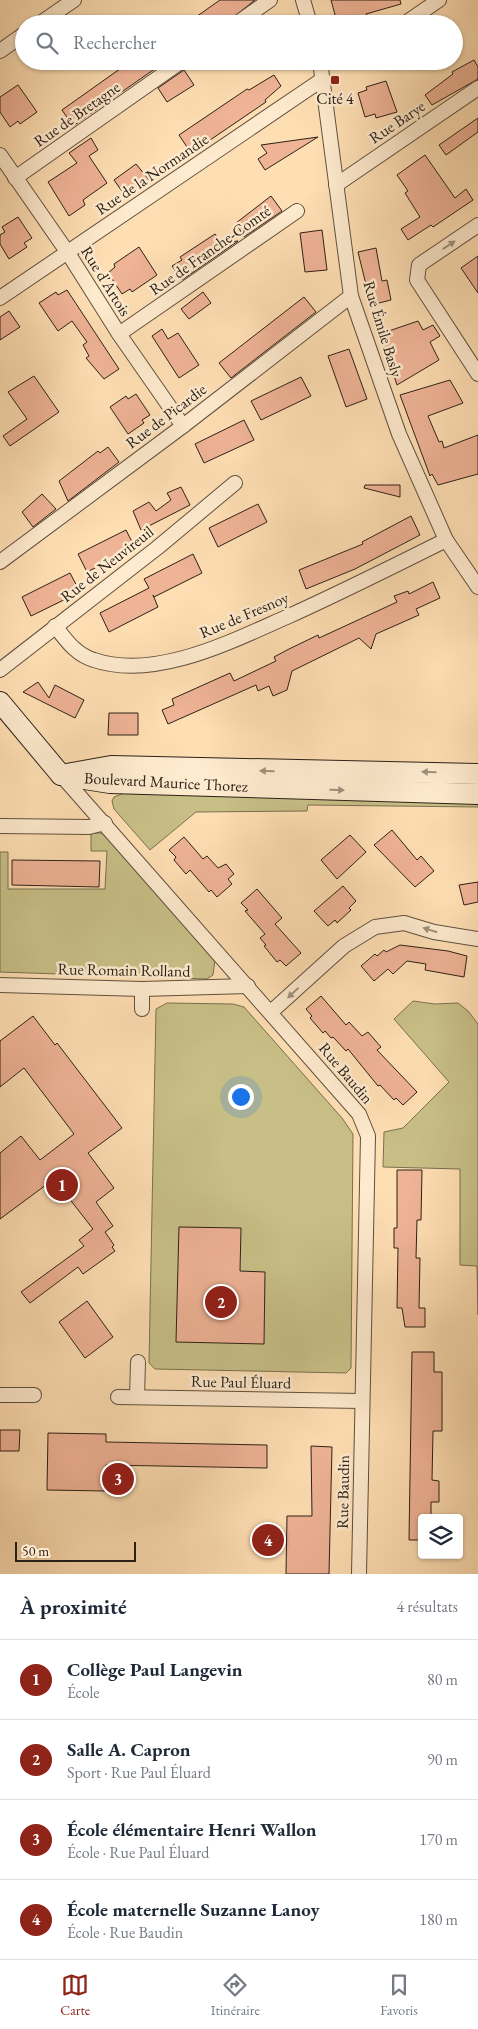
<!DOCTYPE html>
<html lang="fr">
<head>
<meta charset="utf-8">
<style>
  body { margin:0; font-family:"EB Garamond",serif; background:#f6f6f7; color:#1f2937 }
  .controls { position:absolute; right:15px; bottom:15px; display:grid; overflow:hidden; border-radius:5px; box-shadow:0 1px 4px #0004 }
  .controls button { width:45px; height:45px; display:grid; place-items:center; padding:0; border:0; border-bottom:1px solid #e0e1e3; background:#fff; color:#1f2937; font:25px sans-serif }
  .scale { position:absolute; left:15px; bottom:12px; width:121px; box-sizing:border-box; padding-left:5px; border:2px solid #2c2117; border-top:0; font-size:14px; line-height:18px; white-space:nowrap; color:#2c2117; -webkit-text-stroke:4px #feeace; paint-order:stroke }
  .you { position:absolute; left:240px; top:1096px; width:18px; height:18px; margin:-12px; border:4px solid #fff; border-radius:50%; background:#1a73e8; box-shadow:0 0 0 8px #1a73e833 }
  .badge { display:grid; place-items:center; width:32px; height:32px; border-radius:50%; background:#8f2418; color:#fff; font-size:16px; font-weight:700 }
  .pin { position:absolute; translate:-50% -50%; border:2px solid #fff; box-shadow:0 1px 5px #0006 }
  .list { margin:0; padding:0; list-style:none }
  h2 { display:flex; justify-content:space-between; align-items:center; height:65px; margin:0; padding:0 20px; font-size:21px }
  h2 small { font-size:16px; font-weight:400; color:#747a83 }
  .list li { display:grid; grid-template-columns:32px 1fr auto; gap:15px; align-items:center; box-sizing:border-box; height:80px; padding:0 20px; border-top:1px solid #e0e1e3 }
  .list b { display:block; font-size:19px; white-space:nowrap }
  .list p { margin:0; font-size:16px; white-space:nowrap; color:#747a83 }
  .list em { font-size:16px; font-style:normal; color:#747a83 }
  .icon { flex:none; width:28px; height:28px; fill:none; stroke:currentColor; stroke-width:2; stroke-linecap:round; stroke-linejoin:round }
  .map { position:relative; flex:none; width:478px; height:1574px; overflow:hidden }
  .search { position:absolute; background:#fff; box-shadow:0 1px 4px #0004; left:15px; right:15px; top:15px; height:55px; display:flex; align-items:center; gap:12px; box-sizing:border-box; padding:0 18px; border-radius:28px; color:#747a83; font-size:19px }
  .sheet { height:385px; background:#fff }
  nav { display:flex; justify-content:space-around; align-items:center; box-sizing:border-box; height:70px; border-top:1px solid #e0e1e3; background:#fff; font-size:14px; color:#747a83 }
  nav a { display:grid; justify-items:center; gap:2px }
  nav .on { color:#8f2418 }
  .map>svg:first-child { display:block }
  .green { fill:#c8bf87; stroke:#7a704f }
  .building { fill:#efb396; stroke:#2c2117 }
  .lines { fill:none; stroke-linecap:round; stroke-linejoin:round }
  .street-casing { stroke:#60503e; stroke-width:16 }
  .secondary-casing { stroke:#2c2117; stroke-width:22 }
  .street { stroke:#feeace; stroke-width:14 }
  .secondary { stroke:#feeace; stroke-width:20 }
  .oneway { fill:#a0907c }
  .poi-dot { fill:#8f2418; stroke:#feeace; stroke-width:2 }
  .labels { text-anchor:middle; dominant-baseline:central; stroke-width:5; stroke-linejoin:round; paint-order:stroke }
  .poi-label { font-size:16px; fill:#2c2117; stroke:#feeace }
  .street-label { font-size:16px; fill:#2c2117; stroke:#feeace }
</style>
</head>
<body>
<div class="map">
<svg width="478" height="1574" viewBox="0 0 478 1574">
  <rect width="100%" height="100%" fill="#fedeb3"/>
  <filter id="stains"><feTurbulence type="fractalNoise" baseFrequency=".004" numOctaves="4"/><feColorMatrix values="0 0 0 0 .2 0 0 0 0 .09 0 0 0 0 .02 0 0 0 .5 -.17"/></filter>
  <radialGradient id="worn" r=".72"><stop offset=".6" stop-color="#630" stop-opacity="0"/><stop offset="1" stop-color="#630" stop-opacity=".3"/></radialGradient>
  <g class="green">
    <path d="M124,793L478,801V807L308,805L307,811L196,812L150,850L114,809L112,801L114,797Z"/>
    <path d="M91,833H101L110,839L215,960L213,975L207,979L0,972V852H8V889H105L107,851H91Z"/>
    <path d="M413,1001L435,1004L458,1003L468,1011L478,1024V1315L477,1266L460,1265V1169L383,1167L384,1132L403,1128L449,1082L394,1019Z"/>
    <path d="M167,1003L233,1004L244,1007L342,1118L353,1134L351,1368L346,1373L155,1369L149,1363L156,1009Z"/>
  </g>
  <g class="building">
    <path d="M220,0H255L225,24H186Z"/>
    <path d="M331,0H400L401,4L366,14L367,17L347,23L346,20L337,22Z"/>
    <path d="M474,60L478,67V79L432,105L425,95L453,74L452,72Z"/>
    <path d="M131,61H166L73,126L62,110Z"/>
    <path d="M184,70L194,85L167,102L158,88Z"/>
    <path d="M274,75L281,86L265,100L266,102L191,153L179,135L247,89L249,90Z"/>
    <path d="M386,81L397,112L376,118L375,114L365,117L358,93L367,90L366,87Z"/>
    <path d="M18,85L37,112L20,124L18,121L10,127L0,112V97Z"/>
    <path d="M478,118V132L446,155L439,145Z"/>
    <path d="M318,137L265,170L258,159L267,153L261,145Z"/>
    <path d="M91,138L98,150L89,156L107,183L83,200L85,205L69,216L48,182L77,163L69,153Z"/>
    <path d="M425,155L455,198L466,189L473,200L433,227L431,225L408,240L401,229L420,217L405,193L408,191L397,175Z"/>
    <path d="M136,164L150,181L126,197L114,180Z"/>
    <path d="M271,196L282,211L244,237L236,223Z"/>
    <path d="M18,217L32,238L24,243L27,247L9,259L0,244V235L5,232L2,227Z"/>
    <path d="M322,230L327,270L305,272L300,233Z"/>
    <path d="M215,234L222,243L238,241L182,280L172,266L182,260L180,257Z"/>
    <path d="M139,247L157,275L132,292L130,289L122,294L108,273L115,267L114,264Z"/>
    <path d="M376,248L382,281L387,280L391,300L371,305L358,252Z"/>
    <path d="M478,256V293L461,268Z"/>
    <path d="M67,290L119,369L104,379L86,358L89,356L83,345L87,342L72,321L58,331L39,303L56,292L58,295Z"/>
    <path d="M203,292L211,303L189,319L181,309Z"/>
    <path d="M304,297L316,312L231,378L219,363Z"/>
    <path d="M9,311L20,327L0,340V317Z"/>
    <path d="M418,321L423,330L433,325L440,336L430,342L439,360L397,385L380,334Z"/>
    <path d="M162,329L168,339L178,333L199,365L179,378L152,336Z"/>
    <path d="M349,349L367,399L346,407L328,356Z"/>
    <path d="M34,376L59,412L10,446L3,436L27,419L8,392Z"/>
    <path d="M301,377L311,396L261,420L251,401Z"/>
    <path d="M450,380L463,403L428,416L439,442L442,441L444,448L478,435V474L438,485L432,474L430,476L400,395Z"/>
    <path d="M136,394L150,415L142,420L144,423L128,434L110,407L126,396L128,399Z"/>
    <path d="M244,420L254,440L204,463L195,444Z"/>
    <path d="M108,447L119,462L68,501L59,481L98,451L100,453Z"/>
    <path d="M365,485H400V497L364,488Z"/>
    <path d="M181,487L190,505L141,530L133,511L149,502L156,511L171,500L167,493Z"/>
    <path d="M42,494L56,509L33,527L22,512Z"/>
    <path d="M258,504L267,522L218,547L209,528Z"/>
    <path d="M411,516L420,535L355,569L306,589L299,570L363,544L362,542Z"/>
    <path d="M126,530L135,548L87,572L78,554Z"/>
    <path d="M193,554L202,573L154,597L153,595L158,607L109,632L100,613L149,588L144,579Z"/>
    <path d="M70,573L80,592L31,616L22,597Z"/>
    <path d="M433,582L440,598L416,609L419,615L376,634L371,649L359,638L292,671L287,690L273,696L269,686L258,691L256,685L168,724L162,710L174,705L172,699L230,673L234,681L276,661L274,657L289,649L318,635L319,638L397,602L394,596L408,591L409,594Z"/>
    <path d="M38,682L49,698L55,685L84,700L75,718L23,692Z"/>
    <path d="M109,713H138V735H108Z"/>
    <path d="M392,830L417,860L421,856L434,871L415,887L374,845Z"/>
    <path d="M350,835L366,852L337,879L321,860Z"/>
    <path d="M184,837L203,859L207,856L218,868L226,864L234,874L228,879L232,884L217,897L211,890L209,892L190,870L186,874L174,860L176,857L169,850Z"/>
    <path d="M12,860L100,861L99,887L12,885Z"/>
    <path d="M478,882V902L464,905L459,885Z"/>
    <path d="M343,886L356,901L349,908L351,910L337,923L335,920L328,926L314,911Z"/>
    <path d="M257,889L282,918L275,924L301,953L286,966L280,960L277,962L264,946L266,945L260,938L265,934L245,911L248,910L241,903Z"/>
    <path d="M400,945L448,951L467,956L464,977L425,970L426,964L407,961L393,974L388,969L374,981L361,966L375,954L377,956L384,950L386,952Z"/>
    <path d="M321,996L346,1025L349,1022L362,1036L368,1032L381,1047L377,1050L417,1092L403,1105L396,1098L394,1100L380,1085L378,1086L348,1049L346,1051L333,1037L331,1038L325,1031L323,1033L310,1018L312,1016L306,1009Z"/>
    <path d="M33,1016L55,1045L57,1043L122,1128L88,1153L114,1188L96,1202L113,1226L105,1232L114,1245L112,1247L115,1251L83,1274L78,1267L30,1303L21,1292L84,1246L79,1240L93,1229L54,1179L0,1219V1153L21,1136L40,1160L74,1134L24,1068L0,1087V1041Z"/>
    <path d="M397,1170H422L421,1220H417L416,1258H420L419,1308H425V1327H405L402,1308H397L398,1248H394V1228H397Z"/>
    <path d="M179,1227L241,1228L240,1271L265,1272L264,1344L176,1342Z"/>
    <path d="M87,1301L113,1337L85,1358L59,1322Z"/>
    <path d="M412,1352H434V1372H442V1431H433L432,1480L439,1481V1502H431V1518H422V1540H409Z"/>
    <path d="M0,1430H20L19,1451H0Z"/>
    <path d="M48,1433L106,1434V1442L267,1445V1468L106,1465L105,1491L47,1490Z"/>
    <path d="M311,1446L332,1447L329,1574H286L287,1516H312Z"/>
  </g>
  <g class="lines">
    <defs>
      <g id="street">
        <path d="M303,0L310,24"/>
        <path d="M39,24L74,0"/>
        <path d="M236,24L270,0"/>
        <path d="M404,24L439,0"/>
        <path d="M0,51L24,34"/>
        <path d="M320,61L351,296L399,434L446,540L478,587"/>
        <path d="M0,155L68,253L119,334L183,426"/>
        <path d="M15,178L182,61"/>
        <path d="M336,185L478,88"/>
        <path d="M478,225L419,265L417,280L478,374"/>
        <path d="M0,298L323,79"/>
        <path d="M119,334L297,211"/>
        <path d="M0,562L183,426L351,296"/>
        <path d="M55,626C66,640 76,655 94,660C156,681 234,640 289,616C342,592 394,566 446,540"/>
        <path d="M0,670L157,548L235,483"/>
        <path d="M61,775L359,1114L368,1136L359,1574"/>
        <path d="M0,826L89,827L105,823"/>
        <path d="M0,985L142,989L248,986"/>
        <path d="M142,1009V989"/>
        <path d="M271,1012L344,946L375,927L404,923L434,932L478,939"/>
        <path d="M0,1395H34"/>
        <path d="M118,1397L362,1401"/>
        <path d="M137,1397L138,1362"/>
      </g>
      <g id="secondary">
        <path d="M0,702L61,775"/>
        <path d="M61,775L111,766L478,774"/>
        <path d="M78,778L110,783L478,794"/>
      </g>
    </defs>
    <use href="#street" class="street-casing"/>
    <use href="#secondary" class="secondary-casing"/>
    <use href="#street" class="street"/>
    <use href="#secondary" class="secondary"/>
  </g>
  <defs><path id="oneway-solid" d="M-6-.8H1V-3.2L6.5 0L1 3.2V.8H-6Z" transform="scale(1.25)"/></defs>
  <g class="oneway">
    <use href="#oneway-solid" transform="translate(449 245) rotate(-34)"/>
    <use href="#oneway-solid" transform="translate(267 771) rotate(-178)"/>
    <use href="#oneway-solid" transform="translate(429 772) rotate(-179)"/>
    <use href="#oneway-solid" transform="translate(337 790) rotate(2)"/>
    <use href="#oneway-solid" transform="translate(430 930) rotate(-163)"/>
    <use href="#oneway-solid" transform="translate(293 993) rotate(137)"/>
  </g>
  <rect class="poi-dot" x="330" y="75" width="10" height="10" rx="2.5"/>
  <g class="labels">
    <g class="poi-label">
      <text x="335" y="98">Cité 4</text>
    </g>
    <g class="street-label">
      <text transform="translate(77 114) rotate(-35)">Rue de Bretagne</text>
      <text transform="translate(397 122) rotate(-34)">Rue Barye</text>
      <text transform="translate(152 174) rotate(-34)">Rue de la Normandie</text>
      <text transform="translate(210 250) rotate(-35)">Rue de Franche-Comté</text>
      <text transform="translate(106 281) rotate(58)">Rue d'Artois</text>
      <text transform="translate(383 329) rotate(73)">Rue Émile Basly</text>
      <text transform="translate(166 416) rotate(-37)">Rue de Picardie</text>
      <text transform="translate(107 564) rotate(-38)">Rue de Neuvireuil</text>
      <text transform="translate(244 615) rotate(-23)">Rue de Fresnoy</text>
      <text transform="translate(166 782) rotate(3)">Boulevard Maurice Thorez</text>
      <text transform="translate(124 970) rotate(1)">Rue Romain Rolland</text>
      <text transform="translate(346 1073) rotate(50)">Rue Baudin</text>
      <text transform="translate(241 1382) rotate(1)">Rue Paul Éluard</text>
      <text transform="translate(343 1492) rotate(-89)">Rue Baudin</text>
    </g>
  </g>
  <rect width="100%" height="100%" filter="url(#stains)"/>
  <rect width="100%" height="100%" fill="url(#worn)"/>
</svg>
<div class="controls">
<button><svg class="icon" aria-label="layers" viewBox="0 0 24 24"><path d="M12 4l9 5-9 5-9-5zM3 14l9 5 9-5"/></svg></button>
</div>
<div class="scale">50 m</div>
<div class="you"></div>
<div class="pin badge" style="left:62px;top:1185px">1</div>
<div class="pin badge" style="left:221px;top:1302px">2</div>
<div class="pin badge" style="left:118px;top:1479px">3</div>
<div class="pin badge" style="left:268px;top:1540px">4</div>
<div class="search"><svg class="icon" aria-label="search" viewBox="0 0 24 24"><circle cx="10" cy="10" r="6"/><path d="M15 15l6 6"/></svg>Rechercher</div>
</div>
<section class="sheet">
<h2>À proximité<small>4 résultats</small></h2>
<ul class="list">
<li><span class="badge">1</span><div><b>Collège Paul Langevin</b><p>École</p></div><em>80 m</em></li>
<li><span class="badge">2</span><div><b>Salle A. Capron</b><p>Sport · Rue Paul Éluard</p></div><em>90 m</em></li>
<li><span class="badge">3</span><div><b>École élémentaire Henri Wallon</b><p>École · Rue Paul Éluard</p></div><em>170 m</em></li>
<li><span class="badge">4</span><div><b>École maternelle Suzanne Lanoy</b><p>École · Rue Baudin</p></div><em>180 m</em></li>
</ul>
</section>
<nav>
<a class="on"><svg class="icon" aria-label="map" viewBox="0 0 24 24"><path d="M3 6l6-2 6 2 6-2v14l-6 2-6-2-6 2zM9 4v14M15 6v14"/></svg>Carte</a>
<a><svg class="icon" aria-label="directions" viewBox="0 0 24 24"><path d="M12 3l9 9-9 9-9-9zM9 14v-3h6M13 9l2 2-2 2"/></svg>Itinéraire</a>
<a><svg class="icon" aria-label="saved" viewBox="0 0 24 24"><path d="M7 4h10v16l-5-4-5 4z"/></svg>Favoris</a>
</nav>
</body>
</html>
